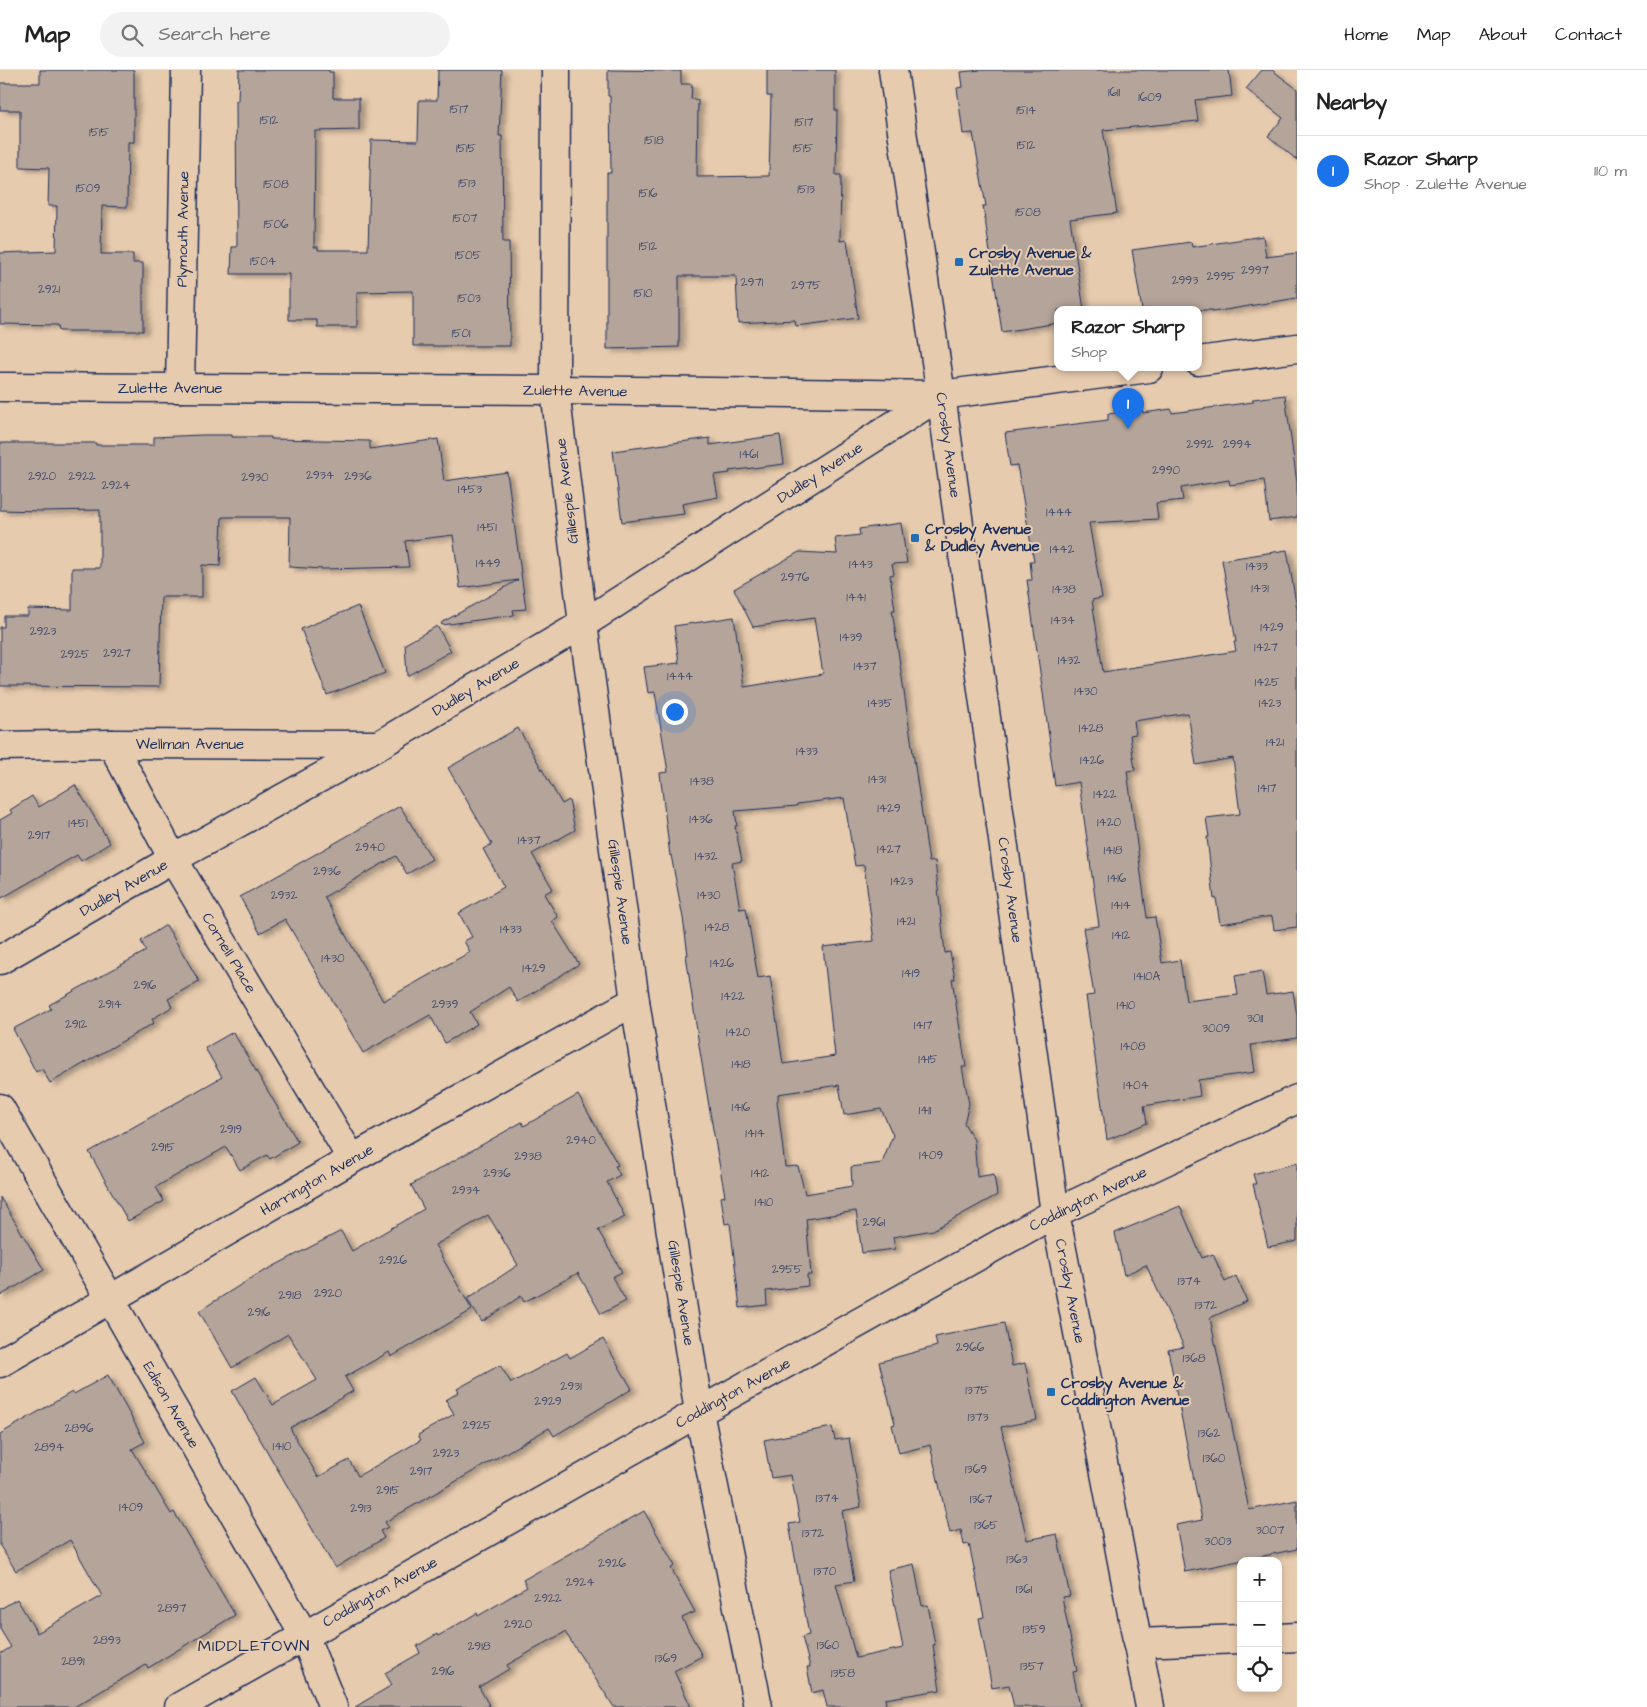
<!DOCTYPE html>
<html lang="en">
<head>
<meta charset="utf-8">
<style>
  body { margin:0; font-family:"Architects Daughter",sans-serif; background:#f2f2f2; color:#222 }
  .controls { position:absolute; right:15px; bottom:15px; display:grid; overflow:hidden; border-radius:10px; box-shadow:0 2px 8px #0003 }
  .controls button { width:45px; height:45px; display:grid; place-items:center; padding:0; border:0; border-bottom:1px solid #e0e0e0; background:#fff; color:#222; font:25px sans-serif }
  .you { position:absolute; left:674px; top:641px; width:18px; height:18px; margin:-12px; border:4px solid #fff; border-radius:50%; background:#1a73e8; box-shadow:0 0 0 8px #1a73e833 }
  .badge { display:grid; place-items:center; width:32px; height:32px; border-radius:50%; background:#1a73e8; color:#fff; font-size:16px; font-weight:700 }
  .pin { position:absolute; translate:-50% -41px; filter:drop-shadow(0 1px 2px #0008) }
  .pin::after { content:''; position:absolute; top:26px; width:18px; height:15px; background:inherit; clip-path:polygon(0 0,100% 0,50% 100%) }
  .popup { position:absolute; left:1054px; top:236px; width:148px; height:65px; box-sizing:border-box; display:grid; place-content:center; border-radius:10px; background:#fff; filter:drop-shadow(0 1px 4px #0005); font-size:16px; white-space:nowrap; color:#767676 }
  .popup b { font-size:19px; color:#222 }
  .popup::after { content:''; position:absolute; left:50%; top:100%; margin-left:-10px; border:10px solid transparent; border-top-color:#fff }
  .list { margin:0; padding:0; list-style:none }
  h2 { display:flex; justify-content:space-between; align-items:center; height:65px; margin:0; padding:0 20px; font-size:21px }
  h2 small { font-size:16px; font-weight:400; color:#767676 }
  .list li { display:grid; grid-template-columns:32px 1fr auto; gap:15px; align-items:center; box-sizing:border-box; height:70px; padding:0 20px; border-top:1px solid #e0e0e0 }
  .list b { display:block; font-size:19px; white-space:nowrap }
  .list p { margin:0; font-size:16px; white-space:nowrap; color:#767676 }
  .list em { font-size:16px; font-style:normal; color:#767676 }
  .icon { flex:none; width:28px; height:28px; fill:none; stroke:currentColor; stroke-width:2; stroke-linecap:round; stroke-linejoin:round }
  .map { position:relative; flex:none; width:1297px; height:1637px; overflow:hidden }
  header { display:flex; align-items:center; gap:30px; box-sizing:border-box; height:70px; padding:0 25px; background:#fff; border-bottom:1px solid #e0e0e0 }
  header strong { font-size:24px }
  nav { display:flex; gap:28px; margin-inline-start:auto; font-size:18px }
  .search { width:350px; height:45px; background:#f2f2f2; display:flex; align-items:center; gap:12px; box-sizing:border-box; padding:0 18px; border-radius:28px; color:#767676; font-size:19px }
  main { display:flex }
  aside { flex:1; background:#fff }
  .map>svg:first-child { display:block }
  .building { fill:#b4a49a; stroke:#1b2f5e; fill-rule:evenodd; filter:url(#shadow) }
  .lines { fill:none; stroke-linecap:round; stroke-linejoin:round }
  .minor-casing { stroke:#1b2f5e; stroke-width:31 }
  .minor { stroke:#e7cbae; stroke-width:28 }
  .poi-dot { fill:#1f6fb2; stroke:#e7cbae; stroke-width:2 }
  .labels { text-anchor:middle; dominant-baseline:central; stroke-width:4; stroke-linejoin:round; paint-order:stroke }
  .number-label { font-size:12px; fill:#414c6d }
  .street-label { font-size:15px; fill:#1b2f5e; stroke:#e7cbae }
  .poi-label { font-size:15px; font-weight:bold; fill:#1b2f5e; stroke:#e7cbae; text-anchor:start }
  .neighbourhood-label { font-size:16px; letter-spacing:1px; fill:#1b2f5e; stroke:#e7cbae }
</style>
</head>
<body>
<header>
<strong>Map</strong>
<div class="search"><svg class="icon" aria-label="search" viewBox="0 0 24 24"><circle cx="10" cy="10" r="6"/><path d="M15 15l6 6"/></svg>Search here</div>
<nav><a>Home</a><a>Map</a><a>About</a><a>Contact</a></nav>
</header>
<main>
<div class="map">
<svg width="1297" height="1637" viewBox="0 0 1297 1637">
  <defs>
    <filter id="shadow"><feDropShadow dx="5.5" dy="3" stdDeviation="2.5" flood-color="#0004"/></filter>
  </defs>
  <rect width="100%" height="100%" fill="#e7cbae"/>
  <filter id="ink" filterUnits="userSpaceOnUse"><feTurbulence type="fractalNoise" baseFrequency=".02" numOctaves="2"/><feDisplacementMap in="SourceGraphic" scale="10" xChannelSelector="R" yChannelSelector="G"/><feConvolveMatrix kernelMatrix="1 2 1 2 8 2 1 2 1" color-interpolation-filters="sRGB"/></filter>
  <g filter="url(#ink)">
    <g class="building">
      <path d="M40,0H134V72H128L127,137L102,136L101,184H133V193H143V261H59L58,255L0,254V183L56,181L57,136H48L49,98L20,97V40H0V13H40Z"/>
      <path d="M239,0H329V2H333V28H359V60L315,61L314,177H318V180H368L371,70L418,71L419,30H437L438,0H502L499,66H502L503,172H509L510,276H413V221L357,222V257H317V250H289V204H231L232,177H237L236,31H238Z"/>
      <path d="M608,0L681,1V14H692L691,29L698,30L697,107L769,106L771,26H767V0H835V40H837L836,105H841L840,171L847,170L858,248L796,256L795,250L738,253L736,206H679V277L607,279V103H611L610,26H608Z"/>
      <path d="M980,0H1229L1232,26L1195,30L1198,51L1103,60L1117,143L1070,149L1084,240H1058V253L1002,262L983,136H986L973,63L963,64L957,18L963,17L961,2Z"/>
      <path d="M1262,0H1272L1297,19V90L1268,66L1283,48L1246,19Z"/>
      <path d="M1263,166L1266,187L1297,183V228L1213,242V240H1142L1132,180L1191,172L1192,177Z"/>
      <path d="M1285,325L1297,413V447L1269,451L1264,410L1230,415L1229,410L1181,418L1183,430L1156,433L1158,449L1089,453L1102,528L1092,530L1103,602L1236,581L1234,572H1236L1222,490L1287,480L1297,539V857L1274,860L1272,846L1220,854L1216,828L1214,829L1207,767H1209L1206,748L1240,744L1233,688L1196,695L1188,643L1134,651L1136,664L1130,665L1135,700L1127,701L1147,848L1155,847L1162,893L1180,890L1186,931L1238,925L1235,906L1262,901L1266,925L1293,921L1297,946V968L1251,975L1255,1002L1198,1010L1200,1026L1144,1036L1147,1053L1107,1070L1086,926L1094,925L1083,858L1099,856L1083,741L1079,712L1055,716L1050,681L1051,680L1027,510H1032L1030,491H1034L1017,395L1010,396L1005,363L1108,350V344L1142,339L1143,343L1171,339L1172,343L1253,332V329Z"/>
      <path d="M202,365H232V367H271V369L370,371V379L438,369L444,411L507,402L526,539L513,540L514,545L442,555L441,553L518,510L460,518L453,465L405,471L409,497L324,499L289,497L290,447H222L220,496L202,495V527H161L159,617L0,616V557H4V546H28V539L72,540V498H100V440L41,441L0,440V373H96V375H154V367Z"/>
      <path d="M780,365L784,394L729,401L730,403L714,405L718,427L682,434L684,444L622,452L613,381L710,368V375Z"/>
      <path d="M901,453L907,493L892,494L894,504L890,505L895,540H892L929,792L935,791L945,883L950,882L955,909H952L966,997H962L969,1034L964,1053L974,1070L977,1107L994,1104L997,1125L933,1160L893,1167L895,1179L862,1183L856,1141L806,1149L811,1205H807L808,1216L766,1221L767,1235L740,1238L730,1153L725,1154L721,1127L725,1126L711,1048L700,982L686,885H688L683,848L671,785L670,786L660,703L668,702L655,622L648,623L644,597L679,593L674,556L734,547L744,617L823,604L814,548L753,557L734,519L799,482L837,484L835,468L860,465L859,459ZM844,728L855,796L864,795L874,871L823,877L835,986L783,994L770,906L758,908L746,838L740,839L732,793L742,791L735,756H737L735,741L797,736V734ZM839,1015L844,1045L881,1039L893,1065L882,1093L851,1097L852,1116L805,1124L798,1096L785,1097L777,1031L778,1030V1024Z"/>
      <path d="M358,536L385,603L327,625L301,559Z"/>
      <path d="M437,556L451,581L407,606L405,574Z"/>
      <path d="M518,658L562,734L569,730L575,760L532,784L553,819L544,824L558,847L552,851L579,894L518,932L509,917L470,942L477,954L445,973L430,945L363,983L285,849L260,863L240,827L400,736L432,789L407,804L396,786L324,827L383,931L470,882L464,871L472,867L459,843L504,817L483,779L492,774L448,698Z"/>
      <path d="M75,715L110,773L81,791L77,785L0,829V750L12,743L10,740L32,726L39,737Z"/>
      <path d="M166,855L199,911L168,929L172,937L152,949L154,953L50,1013L42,999L36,1002L13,959L51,939L49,935L146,881L141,871Z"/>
      <path d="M233,962L298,1072L270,1089L267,1085L240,1100L226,1077L156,1117L164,1131L128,1151L89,1082L222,1007L205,978Z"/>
      <path d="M578,1025L618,1095L615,1096L620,1105L607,1112L625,1147L598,1160L622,1202L612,1207L626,1231L601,1244L578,1203L524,1232L521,1226L482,1252L467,1229L518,1195L488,1145L435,1175L472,1240L391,1287L389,1282L345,1307L353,1321L290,1358L318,1407L349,1390L358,1406L421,1370L418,1365L454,1344L446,1330L459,1322L457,1319L500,1295L511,1313L567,1283L570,1288L603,1269L632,1319L554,1366L549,1358L385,1452L388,1457L380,1461L384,1468L335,1498L232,1321L256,1307L273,1335L317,1310L288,1264L232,1298L199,1241L253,1207L341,1161L352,1181L424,1139L411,1115L522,1052L524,1056Z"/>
      <path d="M1297,1093V1171L1268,1177L1253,1114H1256L1253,1104Z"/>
      <path d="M0,1127L44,1200L0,1226Z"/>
      <path d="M1180,1136L1202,1188L1213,1184L1225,1212L1236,1206L1247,1231L1210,1248L1249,1440L1297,1430V1479L1185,1502L1176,1455L1202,1450L1168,1280L1184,1277L1146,1195L1124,1205L1115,1163Z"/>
      <path d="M1004,1253L1012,1296L1025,1293L1037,1350L1001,1357L1027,1470L1057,1464L1070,1526L1062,1527L1077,1601L1073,1602L1080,1637H1014L1009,1615L992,1618L979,1548L984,1547L969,1474L964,1475L961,1460L950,1463L930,1375L899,1383L892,1355L895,1354L879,1292L937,1276L935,1267Z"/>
      <path d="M108,1305L145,1372L132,1379L171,1444L174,1442L235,1545L148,1598L146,1595L74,1637H0V1584L11,1577L0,1559V1539L17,1529L37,1563L102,1526L70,1470L16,1501L0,1476V1364L72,1322L74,1324Z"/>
      <path d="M832,1357L835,1370L849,1368L861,1437L842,1441L854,1511L836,1514L856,1588L903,1578L888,1500L914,1494L922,1536L928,1535L935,1575H933L940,1620L885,1629L886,1637H827L823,1620L812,1623L807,1597H810L802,1567L809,1565L789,1454L800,1452L791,1405L771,1408L764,1370Z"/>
      <path d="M644,1441L675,1496L671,1498L695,1542L682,1548L702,1586L674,1601L691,1637H614L565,1562L507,1595L509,1599L479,1617L490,1637H355L392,1615L385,1603L420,1583L417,1576L437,1564L438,1566L477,1543L478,1546L527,1517L523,1510Z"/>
    </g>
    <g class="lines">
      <defs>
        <g id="minor">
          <path d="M556,0L555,320L583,554L635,931L699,1342L758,1637"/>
          <path d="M893,0L941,325L1055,1143L1150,1637"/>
          <path d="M1198,291L1297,278"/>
          <path d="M0,317L555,320L941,325L1149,298"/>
          <path d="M180,318L186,0"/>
          <path d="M112,674L173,789L352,1089"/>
          <path d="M0,676L112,674L378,675"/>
          <path d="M0,890L173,789L379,675L583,554L941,325"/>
          <path d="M0,1038L304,1565L333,1637"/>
          <path d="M0,1293L352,1089L635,931"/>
          <path d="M1278,1568L1297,1567"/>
          <path d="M1137,1573L1241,1569"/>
          <path d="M179,1637L699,1342L1055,1143L1297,1029"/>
        </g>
      </defs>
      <use href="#minor" class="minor-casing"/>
      <use href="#minor" class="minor"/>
    </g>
  </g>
  <g class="poi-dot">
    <rect x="954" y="187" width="10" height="10" rx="2.5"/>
    <rect x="910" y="463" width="10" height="10" rx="2.5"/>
    <rect x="1046" y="1317" width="10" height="10" rx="2.5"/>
  </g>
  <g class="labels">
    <g class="number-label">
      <text x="1114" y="22">1611</text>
      <text x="1150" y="27">1609</text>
      <text x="459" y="39">1517</text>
      <text x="1026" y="40">1514</text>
      <text x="269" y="50">1512</text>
      <text x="804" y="52">1517</text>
      <text x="99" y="62">1515</text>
      <text x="654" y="70">1518</text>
      <text x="1026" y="75">1512</text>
      <text x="466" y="78">1515</text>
      <text x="803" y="78">1515</text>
      <text x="467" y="113">1513</text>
      <text x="276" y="114">1508</text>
      <text x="88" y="118">1509</text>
      <text x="806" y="119">1513</text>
      <text x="648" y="123">1516</text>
      <text x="1028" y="142">1508</text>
      <text x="465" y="148">1507</text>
      <text x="276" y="154">1506</text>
      <text x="648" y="176">1512</text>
      <text x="468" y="185">1505</text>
      <text x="263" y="191">1504</text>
      <text x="1255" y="200">2997</text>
      <text x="1221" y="206">2995</text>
      <text x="1185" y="210">2993</text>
      <text x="752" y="212">2971</text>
      <text x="806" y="215">2975</text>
      <text x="49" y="219">2921</text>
      <text x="643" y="223">1510</text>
      <text x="469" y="228">1503</text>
      <text x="461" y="263">1501</text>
      <text x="1200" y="374">2992</text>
      <text x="1237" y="374">2994</text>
      <text x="749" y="384">1461</text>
      <text x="1166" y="400">2990</text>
      <text x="320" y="405">2934</text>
      <text x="42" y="406">2920</text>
      <text x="82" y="406">2922</text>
      <text x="358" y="406">2936</text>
      <text x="255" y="407">2930</text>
      <text x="116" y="415">2924</text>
      <text x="470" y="419">1453</text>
      <text x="1059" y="442">1444</text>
      <text x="487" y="457">1451</text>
      <text x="1062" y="479">1442</text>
      <text x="488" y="493">1449</text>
      <text x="861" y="494">1443</text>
      <text x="1257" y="496">1433</text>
      <text x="795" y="507">2976</text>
      <text x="1260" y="518">1431</text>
      <text x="1064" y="519">1438</text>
      <text x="856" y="527">1441</text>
      <text x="1063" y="550">1434</text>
      <text x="1272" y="557">1429</text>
      <text x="43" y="561">2923</text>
      <text x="851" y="567">1439</text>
      <text x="1266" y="577">1427</text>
      <text x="117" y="583">2927</text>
      <text x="75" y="584">2925</text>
      <text x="1069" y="590">1432</text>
      <text x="865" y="596">1437</text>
      <text x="680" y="606">1444</text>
      <text x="1267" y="612">1425</text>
      <text x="1086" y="621">1430</text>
      <text x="880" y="633">1435</text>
      <text x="1270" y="633">1423</text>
      <text x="1091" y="658">1428</text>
      <text x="1275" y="672">1421</text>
      <text x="807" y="681">1433</text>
      <text x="1092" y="690">1426</text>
      <text x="877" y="709">1431</text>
      <text x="702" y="711">1438</text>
      <text x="1267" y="718">1417</text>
      <text x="1105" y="724">1422</text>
      <text x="889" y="738">1429</text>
      <text x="701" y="749">1436</text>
      <text x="1109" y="752">1420</text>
      <text x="78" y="753">1451</text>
      <text x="39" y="765">2917</text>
      <text x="529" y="770">1437</text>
      <text x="370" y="777">2940</text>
      <text x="889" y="779">1427</text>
      <text x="1113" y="780">1418</text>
      <text x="706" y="786">1432</text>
      <text x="327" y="801">2936</text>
      <text x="1117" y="808">1416</text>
      <text x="902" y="811">1423</text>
      <text x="284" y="825">2932</text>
      <text x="709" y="825">1430</text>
      <text x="1121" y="835">1414</text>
      <text x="906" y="851">1421</text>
      <text x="717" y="857">1428</text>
      <text x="511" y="859">1433</text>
      <text x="1121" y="865">1412</text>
      <text x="333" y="888">1430</text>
      <text x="722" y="893">1426</text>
      <text x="534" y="898">1429</text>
      <text x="911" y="903">1419</text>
      <text x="1147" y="906">1410A</text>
      <text x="145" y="915">2916</text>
      <text x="733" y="926">1422</text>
      <text x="110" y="934">2914</text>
      <text x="445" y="934">2939</text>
      <text x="1126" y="935">1410</text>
      <text x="1255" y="948">3011</text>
      <text x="76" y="954">2912</text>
      <text x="923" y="955">1417</text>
      <text x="1216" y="958">3009</text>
      <text x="738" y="962">1420</text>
      <text x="1133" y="976">1408</text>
      <text x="928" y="989">1415</text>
      <text x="741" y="994">1418</text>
      <text x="1136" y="1015">1404</text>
      <text x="741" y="1037">1416</text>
      <text x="925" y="1040">1411</text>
      <text x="231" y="1059">2919</text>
      <text x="755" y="1063">1414</text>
      <text x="581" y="1070">2940</text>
      <text x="163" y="1077">2915</text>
      <text x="931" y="1085">1409</text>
      <text x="528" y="1086">2938</text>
      <text x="497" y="1103">2936</text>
      <text x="760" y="1103">1412</text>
      <text x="466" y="1120">2934</text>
      <text x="764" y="1132">1410</text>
      <text x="874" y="1152">2961</text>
      <text x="393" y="1190">2926</text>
      <text x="787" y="1199">2955</text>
      <text x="1189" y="1211">1374</text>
      <text x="328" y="1223">2920</text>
      <text x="290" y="1225">2918</text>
      <text x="1206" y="1235">1372</text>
      <text x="259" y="1242">2916</text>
      <text x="970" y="1277">2966</text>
      <text x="1194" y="1288">1368</text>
      <text x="571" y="1316">2931</text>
      <text x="977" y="1320">1375</text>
      <text x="548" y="1331">2929</text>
      <text x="978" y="1347">1373</text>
      <text x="477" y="1355">2925</text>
      <text x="79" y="1358">2896</text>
      <text x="1209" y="1363">1362</text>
      <text x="282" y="1376">1410</text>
      <text x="49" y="1377">2894</text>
      <text x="446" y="1383">2923</text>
      <text x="1214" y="1388">1360</text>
      <text x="976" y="1399">1369</text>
      <text x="421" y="1401">2917</text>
      <text x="388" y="1420">2915</text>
      <text x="827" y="1428">1374</text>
      <text x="981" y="1429">1367</text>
      <text x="131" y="1437">1409</text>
      <text x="361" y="1438">2913</text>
      <text x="986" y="1455">1365</text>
      <text x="1270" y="1460">3007</text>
      <text x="813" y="1463">1372</text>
      <text x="1218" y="1471">3003</text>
      <text x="1017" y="1489">1363</text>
      <text x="612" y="1493">2926</text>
      <text x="825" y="1501">1370</text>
      <text x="580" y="1512">2924</text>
      <text x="1024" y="1519">1361</text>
      <text x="548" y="1528">2922</text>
      <text x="172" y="1538">2897</text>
      <text x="518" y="1554">2920</text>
      <text x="1034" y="1559">1359</text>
      <text x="107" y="1570">2893</text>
      <text x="828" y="1575">1360</text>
      <text x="479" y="1576">2918</text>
      <text x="666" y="1588">1369</text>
      <text x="73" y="1591">2891</text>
      <text x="1032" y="1596">1357</text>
      <text x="443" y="1601">2916</text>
      <text x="843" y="1603">1358</text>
    </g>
    <g class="street-label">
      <text transform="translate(183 159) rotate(-89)">Plymouth Avenue</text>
      <text x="170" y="318">Zulette Avenue</text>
      <text transform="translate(575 321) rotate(1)">Zulette Avenue</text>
      <text transform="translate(948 375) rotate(82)">Crosby Avenue</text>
      <text transform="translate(820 403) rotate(-33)">Dudley Avenue</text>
      <text transform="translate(567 421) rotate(-97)">Gillespie Avenue</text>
      <text transform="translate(476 617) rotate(-31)">Dudley Avenue</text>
      <text x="190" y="674">Wellman Avenue</text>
      <text transform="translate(124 818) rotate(-30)">Dudley Avenue</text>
      <text transform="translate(1010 820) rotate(82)">Crosby Avenue</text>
      <text transform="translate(620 822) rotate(82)">Gillespie Avenue</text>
      <text transform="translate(229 883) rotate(59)">Cornell Place</text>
      <text transform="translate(317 1110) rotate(-30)">Harrington Avenue</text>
      <text transform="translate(1088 1129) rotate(-26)">Coddington Avenue</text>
      <text transform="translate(1070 1221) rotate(79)">Crosby Avenue</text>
      <text transform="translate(681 1223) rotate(81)">Gillespie Avenue</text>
      <text transform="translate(733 1323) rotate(-29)">Coddington Avenue</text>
      <text transform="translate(171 1335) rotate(60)">Edison Avenue</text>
      <text transform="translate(380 1522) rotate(-29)">Coddington Avenue</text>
    </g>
    <g class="poi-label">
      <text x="969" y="183">Crosby Avenue &amp;<tspan x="969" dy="17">Zulette Avenue</tspan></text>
      <text x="925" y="459">Crosby Avenue<tspan x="925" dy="17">&amp; Dudley Avenue</tspan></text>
      <text x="1061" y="1313">Crosby Avenue &amp;<tspan x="1061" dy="17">Coddington Avenue</tspan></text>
    </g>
    <g class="neighbourhood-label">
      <text x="254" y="1576">MIDDLETOWN</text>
    </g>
  </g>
</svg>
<div class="controls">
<button>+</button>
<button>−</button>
<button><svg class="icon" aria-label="locate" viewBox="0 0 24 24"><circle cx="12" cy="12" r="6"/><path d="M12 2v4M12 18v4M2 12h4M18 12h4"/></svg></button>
</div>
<div class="you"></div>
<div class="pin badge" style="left:1128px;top:359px">1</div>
<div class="popup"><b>Razor Sharp</b>Shop</div>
</div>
<aside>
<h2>Nearby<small></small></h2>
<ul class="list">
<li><span class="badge">1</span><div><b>Razor Sharp</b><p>Shop · Zulette Avenue</p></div><em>110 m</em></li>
</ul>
</aside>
</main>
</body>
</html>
